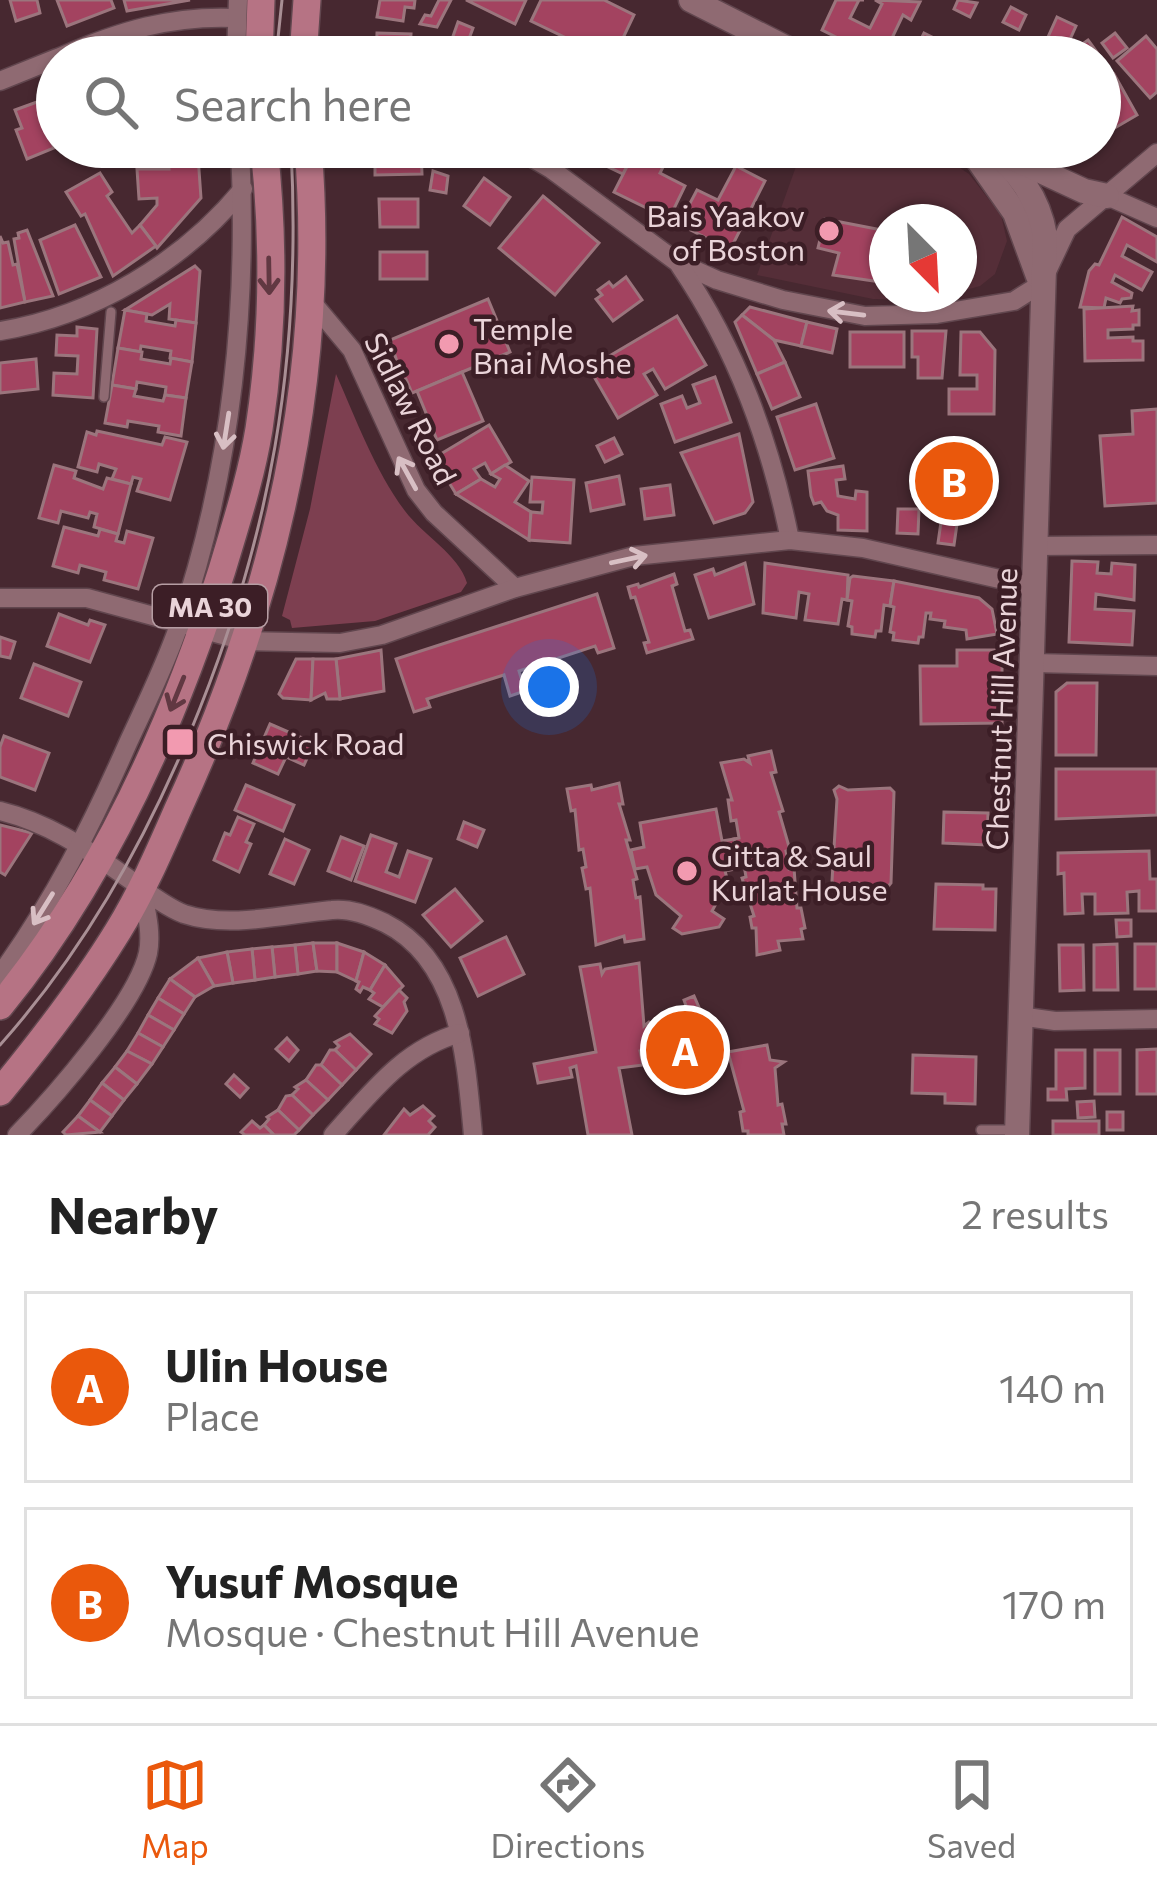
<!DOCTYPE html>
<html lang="en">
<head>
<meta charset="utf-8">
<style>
  body { margin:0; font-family:Commissioner,sans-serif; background:#f2f2f2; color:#222 }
  .compass { position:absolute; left:869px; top:204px; width:108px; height:108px; border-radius:50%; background:#fff; box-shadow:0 3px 9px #0004; rotate:156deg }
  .you { position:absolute; left:549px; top:687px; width:42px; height:42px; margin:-30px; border:9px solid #fff; border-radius:50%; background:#1a73e8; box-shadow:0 0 0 18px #1a73e833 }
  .badge { display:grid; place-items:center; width:78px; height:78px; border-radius:50%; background:#ea580c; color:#fff; font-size:39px; font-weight:700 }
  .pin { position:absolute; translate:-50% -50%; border:6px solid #fff; box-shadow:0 3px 12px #0006 }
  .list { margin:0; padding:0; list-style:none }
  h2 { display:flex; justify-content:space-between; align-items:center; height:156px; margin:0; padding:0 48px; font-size:51px }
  h2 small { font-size:39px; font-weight:400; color:#767676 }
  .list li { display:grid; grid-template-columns:78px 1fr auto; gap:36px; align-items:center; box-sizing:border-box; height:192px; margin:0 24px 24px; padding:0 24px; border:3px solid #e0e0e0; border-radius:0px }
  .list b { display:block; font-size:45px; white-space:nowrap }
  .list p { margin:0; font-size:39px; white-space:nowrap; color:#767676 }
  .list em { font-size:39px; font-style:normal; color:#767676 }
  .icon { flex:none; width:66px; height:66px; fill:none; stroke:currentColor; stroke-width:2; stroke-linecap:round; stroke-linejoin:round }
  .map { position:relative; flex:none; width:1157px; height:1135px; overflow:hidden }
  .search { position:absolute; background:#fff; box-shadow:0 3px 9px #0004; left:36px; right:36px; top:36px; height:132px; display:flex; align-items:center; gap:30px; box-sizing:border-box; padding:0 42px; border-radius:66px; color:#767676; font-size:45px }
  .sheet { height:588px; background:#fff }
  nav { display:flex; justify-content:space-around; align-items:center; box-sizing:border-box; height:168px; border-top:3px solid #e0e0e0; background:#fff; font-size:33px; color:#767676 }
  nav a { display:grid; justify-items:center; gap:6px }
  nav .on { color:#ea580c }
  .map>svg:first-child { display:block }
  .built { fill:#552e38 }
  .green { fill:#7d3f50 }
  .building { fill:#a34360; stroke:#9b757d; stroke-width:3 }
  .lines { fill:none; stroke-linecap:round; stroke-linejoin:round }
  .lane-casing { stroke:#61464e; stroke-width:12 }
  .street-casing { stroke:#61464e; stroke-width:21 }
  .secondary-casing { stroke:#61464e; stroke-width:27 }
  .primary-casing { stroke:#61464e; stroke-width:30 }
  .lane { stroke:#8f6a72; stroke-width:9 }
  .street { stroke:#8f6a72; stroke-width:18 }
  .secondary { stroke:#8f6a72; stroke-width:24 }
  .primary { stroke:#b67384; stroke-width:27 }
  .tram { stroke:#a98f95; stroke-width:3 }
  .oneway { stroke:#613842 }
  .oneway2 { stroke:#d8bfc4 }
  .poi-dot { fill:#f29ab0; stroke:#3c1e26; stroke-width:4.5 }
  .labels { text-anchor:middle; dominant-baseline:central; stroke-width:9; stroke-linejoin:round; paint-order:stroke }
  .shield { fill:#3c1e26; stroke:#b69da3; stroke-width:3 }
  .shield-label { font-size:27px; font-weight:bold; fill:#ead4d9 }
  .poi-label { font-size:30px; fill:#ead4d9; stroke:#3c1e26; text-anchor:start }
  .street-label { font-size:30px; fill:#ead4d9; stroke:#3c1e26 }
</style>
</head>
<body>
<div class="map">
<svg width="1157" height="1135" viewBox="0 0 1157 1135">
  <rect width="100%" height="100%" fill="#472830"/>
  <path class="built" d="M803,147H929L969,174L1001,215L1007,241L995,274L980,286L959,292V222H887V294H947L916,300L873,299L757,275Z"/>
  <path class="green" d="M336,374C356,419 375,471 405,511C423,535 459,555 467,583L461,592L375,621L292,628L290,620L282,616L310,509Z"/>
  <g class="building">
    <path d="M10,0H37L40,13L16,21Z"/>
    <path d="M57,0H111L114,8L67,26Z"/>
    <path d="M124,0H190L127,11Z"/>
    <path d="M380,0H415L414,8L405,7L403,21L377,17Z"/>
    <path d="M439,0H451L437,27L420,24L425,15L431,16Z"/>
    <path d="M466,0H526L515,24Z"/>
    <path d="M541,0H604L634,15L614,57H606L531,21Z"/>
    <path d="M836,0H864H859L850,18L870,28L882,4L875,0L920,2L911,20L903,15L892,38L900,43L893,57H876L822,30Z"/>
    <path d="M958,0L977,3L970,17L954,9Z"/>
    <path d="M1011,7L1026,15L1019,30L1003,22Z"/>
    <path d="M1057,17L1076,26L1067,46L1048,37Z"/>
    <path d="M458,22L473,28L467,44L452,39Z"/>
    <path d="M377,33L411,34L410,49H403V57H376Z"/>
    <path d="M924,33L944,43L937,57H912Z"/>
    <path d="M1115,33L1127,48L1113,58L1102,43Z"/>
    <path d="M1146,36L1157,49V92L1150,98L1117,61Z"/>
    <path d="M964,38L999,57H954Z"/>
    <path d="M1088,40L1099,55L1075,57L1071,52Z"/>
    <path d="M682,42L701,52L699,57H674Z"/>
    <path d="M1114,74L1137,115L1101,136L1100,82Z"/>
    <path d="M37,102L54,148L27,159L16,130L22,128L15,110Z"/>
    <path d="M167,147H197L198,156L168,159Z"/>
    <path d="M609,147L635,151L623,174L600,163Z"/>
    <path d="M637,147H673L660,173L685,186L669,219L614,192Z"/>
    <path d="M375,148H421L422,174L375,175Z"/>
    <path d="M198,156L201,198L157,248L140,225L157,205V198L139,199L137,169H169L168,159Z"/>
    <path d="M736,166L765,181L730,250L679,224L697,190L718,200Z"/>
    <path d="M433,171L448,176L446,193L430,190Z"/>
    <path d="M100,173L112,192L107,196L132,233L140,225L156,246L113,276L85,214L81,216L66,192Z"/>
    <path d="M484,178L510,197L490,225L464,206Z"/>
    <path d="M543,196L599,243L555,295L499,248Z"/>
    <path d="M379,199H418V227H380Z"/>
    <path d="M1122,217L1157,237V262L1127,245L1122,256L1152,272L1142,290L1115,275L1112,282L1132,293L1131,298L1122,299L1120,303L1106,298L1104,308L1080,307L1089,271L1095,264L1099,265Z"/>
    <path d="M825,219L887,231V283L833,275L839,253L818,248Z"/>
    <path d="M75,225L101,277L59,294L40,240Z"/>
    <path d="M27,230L53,296L25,302L14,239L19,238L18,233Z"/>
    <path d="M0,236L3,243L8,242L13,265L17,264L25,302L0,308Z"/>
    <rect x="380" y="252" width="47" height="27"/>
    <path d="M195,266L200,271L196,323L169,319L170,304L152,315L125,310Z"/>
    <path d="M626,277L642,300L613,321L596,299L602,295L598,290L609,282L613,287Z"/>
    <path d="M488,299L510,352L412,393L406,379L403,380L390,340Z"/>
    <path d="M1133,306L1132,311L1139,310V325H1133V329L1108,330V338L1133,337V341H1143V360L1085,361L1084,309Z"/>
    <path d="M750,307L807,322L801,346L774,340L742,315Z"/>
    <path d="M125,310L147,314L146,321L175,326L176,320L196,323L192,362L170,358L171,351L141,346L140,352L118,348Z"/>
    <path d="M742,315L774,340L785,362L757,374L735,322Z"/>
    <path d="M677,316L706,365L665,389L653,369L644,374L657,395L618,418L589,368Z"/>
    <path d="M807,322L837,329L832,353L801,346Z"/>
    <path d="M77,327L97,329L93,398L53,395L54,373L77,374L78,356L56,355L57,335L77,336Z"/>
    <path d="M912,331H946L942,378H918V357H912Z"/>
    <rect x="850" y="332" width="54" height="35"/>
    <path d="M961,332H980L995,350L994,414H949V389H977V375H960Z"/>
    <path d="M118,348L142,352L141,359L170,364L171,358L192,362L186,398L165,395L166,387L137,382L136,389L112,385Z"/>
    <path d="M36,359L38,389L0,393V363Z"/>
    <path d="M785,362L800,397L772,409L757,374Z"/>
    <path d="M462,372L483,421L437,440L417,391Z"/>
    <path d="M715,377L731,422L675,442L661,404L682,396L687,408L700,403L693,385Z"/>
    <path d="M112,385L136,389L134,396L163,401L165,395L186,398L181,436L158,432L159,426L128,421L127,427L105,423Z"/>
    <path d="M816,404L834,458L795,470L777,417Z"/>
    <path d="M1157,409V503L1105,506L1100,436L1133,434L1132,411Z"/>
    <path d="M489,425L511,462L491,474L485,463L474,469L481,479L456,494L434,458Z"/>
    <path d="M97,431L162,445L165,437L187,442L170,500L137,491L141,479L133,477L131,484L112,479L116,469L99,464L97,472L78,467L87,432L96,435Z"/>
    <path d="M739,434L753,502L745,513L714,523L681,453Z"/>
    <path d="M614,438L622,454L605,462L597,446Z"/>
    <path d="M930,447L964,451V461L981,462L979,501H962V513L928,512Z"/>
    <path d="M54,465L76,471L74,478L103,489L107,478L131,484L118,534L94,527L97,514L90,512L88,518L61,511L58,523L39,518Z"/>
    <path d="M505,465L529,481L515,502L531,512L529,540L456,494L481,479L495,487L500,479L491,474Z"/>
    <path d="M843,466L845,479L836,480L838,496L855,499L856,491L867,492V531L838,530V515L827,511L821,502L814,504L811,496L808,471Z"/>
    <path d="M619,476L624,504L591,511L586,483Z"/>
    <path d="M532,477L574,480L570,543L529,540L531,512L542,513L543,502H530Z"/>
    <path d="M670,485L674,515L645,519L641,489Z"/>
    <path d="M898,509H919L918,534L897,533Z"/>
    <path d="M942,515L958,517L954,545L938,543Z"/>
    <path d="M64,527L98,536L100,529L118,534L116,541L124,543L127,531L153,538L138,589L104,580L106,572L80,565L78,573L53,566Z"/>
    <path d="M1072,561L1098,562L1097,573L1111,574L1112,563L1135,565L1134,600L1096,594L1095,609L1134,611L1132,645L1069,642Z"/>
    <path d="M745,563L754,604L709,618L695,575L713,569L715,575Z"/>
    <path d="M765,563L848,575L847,600L842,599L838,624L805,620L809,594L799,592L796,618L763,613Z"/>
    <path d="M674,574L677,584L672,586L685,631L690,630L693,639L647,653L644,643L649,642L635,597L631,598L628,587L638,584L639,587Z"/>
    <path d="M853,576L894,581L890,606L884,605L881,631H876L875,637L852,634V627L848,626L852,601L847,600L850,578Z"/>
    <path d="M894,581L979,598L992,609L997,634L967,639L966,630L944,627L945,621L930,619L931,613H926L923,637H919L918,643L893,640L894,633L890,632L894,607L890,606Z"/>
    <path d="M597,594L614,648L598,653L595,646L519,671L525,691L510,696L504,675L427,699L430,707L414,712L396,659Z"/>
    <path d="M59,614L88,625L90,620L105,625L90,662L47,646Z"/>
    <path d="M0,637L15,642L10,658L0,656Z"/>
    <path d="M381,650L384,691L340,699L336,659Z"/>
    <path d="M957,650H1002V723L921,724L920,666H957Z"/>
    <path d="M296,659H313L311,700L283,698L279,694Z"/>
    <path d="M313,659H336L340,699H327L325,693L311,700Z"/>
    <path d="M34,664L81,682L68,716L21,698Z"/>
    <path d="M1067,683H1097L1096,755H1056V692Z"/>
    <path d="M270,724L314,743L304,765L286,757L278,774L253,763Z"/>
    <path d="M4,736L49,753L35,790L0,777V747Z"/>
    <path d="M771,751L776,772L771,773L783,811L779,812L790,850L786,851L789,869L794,868L797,908H801L805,928L801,929L803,939L778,941L780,950L757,955L756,928H752L750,917L754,916L742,878L746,877L743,859L739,860L734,839L739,838L736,820L731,821L728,800H732L721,763L744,759L750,763L748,756Z"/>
    <path d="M1056,769H1157V815L1056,819Z"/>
    <path d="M619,783L623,804H619L630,840H626L637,879L633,880L636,898L640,897L644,939L625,942L624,936L596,945L590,888L586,889L582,868L586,867L583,849L579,850L575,810L571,811L567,789L591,785L592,790Z"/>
    <path d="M246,785L294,805L283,831L235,810Z"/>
    <path d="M839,786L848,790L890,788L894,792L891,883L887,888L878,885L858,888V883L835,886L832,881L837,799L834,790Z"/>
    <path d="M716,809L722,841L734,839L737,852L732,853L735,869L725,871L728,882L712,911L724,919L719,927L682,934L673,928L681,916L656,895L647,867L635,869L631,850L644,847L640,823Z"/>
    <path d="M944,812L988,813L987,845L943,843Z"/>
    <path d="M238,817L254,824L246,842L251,844L239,872L214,860L225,833L230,835Z"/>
    <path d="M464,822L484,830L477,847L458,839Z"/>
    <path d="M0,825L32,833L5,875L0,872Z"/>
    <path d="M371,835L396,844L386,872L399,877L408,851L431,859L415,902L355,881Z"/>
    <path d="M341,837L364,846L351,880L328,871Z"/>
    <path d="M285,839L309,850L294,884L270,874Z"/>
    <path d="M1149,851L1150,879H1157V911H1139V891L1127,892L1128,913L1095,914V894H1082L1083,913L1065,914L1064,873L1058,874V853Z"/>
    <path d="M936,884L983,885V889H996L995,930L934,929Z"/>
    <path d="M455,889L482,921L451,947L423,915Z"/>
    <path d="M1116,920H1131V936L1117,937Z"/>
    <path d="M506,937L524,974L478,996L460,958Z"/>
    <path d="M313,943L317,971L298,974L295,945Z"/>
    <path d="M313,943H337V972L317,971Z"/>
    <path d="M337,943L364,952L356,981L337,972Z"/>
    <path d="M1117,944L1118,990H1094V945Z"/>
    <rect x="1135" y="944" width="22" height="45"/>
    <path d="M295,945L298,974L275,977L272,947Z"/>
    <path d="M1059,945H1083L1084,990L1060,991Z"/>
    <path d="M272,947L275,977L255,980L252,949Z"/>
    <path d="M252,949L255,980L233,983L227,952Z"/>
    <path d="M227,952L233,983L214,986L198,958Z"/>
    <path d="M364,952L385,965L370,990L363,987L360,992L356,989L359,982L356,981Z"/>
    <path d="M198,958L214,986L195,997L170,979Z"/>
    <path d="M639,963L644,1026L649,1022L670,1032L678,1028L675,1020L689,1014L684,1000L694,996L718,1051L704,1083L656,1065L661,1053L651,1049L640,1051L643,1065L619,1068L632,1135H588L576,1066L570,1068L572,1077L538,1083L534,1064L596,1052L580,967L600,964L602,974L605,969Z"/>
    <path d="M385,965L403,986L383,1007L369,999L374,993L370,990Z"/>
    <path d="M170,979L195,997L184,1014L158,998Z"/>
    <path d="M399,990L407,998L404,1002L407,1011L392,1033L375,1024L379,1019L375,1016Z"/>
    <path d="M158,998L184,1014L174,1030L148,1015Z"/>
    <path d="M148,1015L174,1030L163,1047L138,1033Z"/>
    <path d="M138,1033L163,1047L152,1064L127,1051Z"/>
    <path d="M350,1034L371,1054L356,1070L335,1050L339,1046L335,1042Z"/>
    <path d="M287,1038L298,1050L289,1061L276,1049Z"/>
    <path d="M767,1045L770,1060L784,1062L775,1068L778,1105L782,1104L786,1124H782L784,1135H748V1131H743L740,1112L744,1111L728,1052Z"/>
    <path d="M1157,1049V1094H1137V1050Z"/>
    <path d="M330,1050H335L356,1070L342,1085L321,1065Z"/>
    <path d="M1056,1050H1085V1088L1066,1089L1067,1100H1048V1089H1056Z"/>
    <rect x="1095" y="1050" width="25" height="44"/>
    <path d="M127,1051L152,1064L137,1084L115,1067Z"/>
    <path d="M913,1055L976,1057L975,1104L945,1103V1094L912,1093Z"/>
    <path d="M316,1065H321L342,1085L328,1100L306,1080Z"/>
    <path d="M115,1067L137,1084L124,1100L102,1083Z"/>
    <path d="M234,1075L248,1088L240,1097L226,1084Z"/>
    <path d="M306,1080L328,1100L313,1115L292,1095L298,1089L295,1087Z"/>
    <path d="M102,1083L124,1100L112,1116L90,1100Z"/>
    <path d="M292,1095L313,1115L299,1130L278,1110L286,1096Z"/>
    <path d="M90,1100L112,1116L100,1132L78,1116Z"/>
    <path d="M1094,1101L1095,1117L1078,1118L1077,1102Z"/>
    <path d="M423,1106L434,1116L429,1121L435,1127L428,1135H384L404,1109L410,1115Z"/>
    <path d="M278,1110L299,1130L294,1135H274L264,1125L269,1119L267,1117Z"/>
    <rect x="1107" y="1112" width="16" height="18"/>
    <path d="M78,1116L100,1132L66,1135L63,1132Z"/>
    <path d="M252,1121L260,1128L264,1125L274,1135H245L241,1132Z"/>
    <rect x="1053" y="1121" width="46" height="14"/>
  </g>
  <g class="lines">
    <defs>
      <g id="lane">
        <path d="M104,397L111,312"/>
        <path d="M981,1130H1017"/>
      </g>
      <g id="street">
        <path d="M60,57C119,31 172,15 236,18"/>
        <path d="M236,57L238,0"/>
        <path d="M0,81L57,58"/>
        <path d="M513,147L551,169L677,262L717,280L783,300L865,316L937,314L1014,301L1041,284L1067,229L1157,153"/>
        <path d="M1107,196L1157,218"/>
        <path d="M680,266C737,350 770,441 790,540"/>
        <path d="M311,301L352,350L416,490L434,513L515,588"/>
        <path d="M0,331C93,316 183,262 243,189"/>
        <path d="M1036,546L1157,545"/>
        <path d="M0,598H87L245,641L340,643L382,635L515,588L634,556L790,540L863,548L1034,587"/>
        <path d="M1034,663L1157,666"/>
        <path d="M0,811C45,822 85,847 122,874C141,887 163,906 184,914C229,929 286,914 332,910C350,908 368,915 385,923C461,961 466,1061 473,1135"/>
        <path d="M0,975C53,902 92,825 128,743C146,704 165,666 179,625C232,470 248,310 240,147"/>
        <path d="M1019,1016L1055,1021L1157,1019"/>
        <path d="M17,1135C53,1098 137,1003 148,953C152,932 146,910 142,888"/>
        <path d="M333,1135C371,1093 403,1049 460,1033"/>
      </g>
      <g id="secondary">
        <path d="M691,0L804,57"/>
        <path d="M969,147L1015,213L1038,276"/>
        <path d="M986,147C1017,167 1039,199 1045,236L1017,1135"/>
        <path d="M1004,154L1084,191L1107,196"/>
      </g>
      <g id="primary">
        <path d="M259,57L261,0"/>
        <path d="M303,57L307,0"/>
        <path d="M0,1006C104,879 173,725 222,570C236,523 251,478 259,429C273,338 274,239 264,147"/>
        <path d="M0,1092C42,1041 83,988 118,931C142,892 160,850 178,809C274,600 327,377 308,147"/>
      </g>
    </defs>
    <use href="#lane" class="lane-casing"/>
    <use href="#street" class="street-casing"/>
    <use href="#secondary" class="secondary-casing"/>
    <use href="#primary" class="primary-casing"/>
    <use href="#lane" class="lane"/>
    <use href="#street" class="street"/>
    <use href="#secondary" class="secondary"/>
    <use href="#primary" class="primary"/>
    <g class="tram">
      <path d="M276,57L282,0"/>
      <path d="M0,1045C82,953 141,849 189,735C271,539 302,359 291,147"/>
    </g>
  </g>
  <defs><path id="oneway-shaft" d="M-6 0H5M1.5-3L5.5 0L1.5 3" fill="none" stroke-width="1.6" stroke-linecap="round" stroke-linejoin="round" transform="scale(3)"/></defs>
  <g class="oneway">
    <use href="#oneway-shaft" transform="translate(269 276) rotate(89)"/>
    <use href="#oneway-shaft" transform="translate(177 694) rotate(112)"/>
  </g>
  <g class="oneway2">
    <use href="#oneway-shaft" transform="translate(846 313) rotate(-173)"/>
    <use href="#oneway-shaft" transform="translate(226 431) rotate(99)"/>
    <use href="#oneway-shaft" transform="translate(407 473) rotate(-119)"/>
    <use href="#oneway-shaft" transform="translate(629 559) rotate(-12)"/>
    <use href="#oneway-shaft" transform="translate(43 909) rotate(122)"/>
  </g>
  <g class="poi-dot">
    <circle cx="829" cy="231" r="12"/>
    <circle cx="449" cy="344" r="12"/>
    <rect x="165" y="727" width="30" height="30" rx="6"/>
    <circle cx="687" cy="871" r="12"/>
  </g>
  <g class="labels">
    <rect class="shield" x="153" y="585" width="114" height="42" rx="9"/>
    <g class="shield-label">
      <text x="210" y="606">MA 30</text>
    </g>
    <g class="poi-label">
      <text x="805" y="214" text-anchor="end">Bais Yaakov<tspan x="805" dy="34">of Boston</tspan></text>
      <text x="473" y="327">Temple<tspan x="473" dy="34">Bnai Moshe</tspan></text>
      <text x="207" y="742">Chiswick Road</text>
      <text x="711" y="854">Gitta &amp; Saul<tspan x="711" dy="34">Kurlat House</tspan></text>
    </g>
    <g class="street-label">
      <text transform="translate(412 408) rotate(63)">Sidlaw Road</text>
      <text transform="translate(1000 709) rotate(-88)">Chestnut Hill Avenue</text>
    </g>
  </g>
</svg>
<svg class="compass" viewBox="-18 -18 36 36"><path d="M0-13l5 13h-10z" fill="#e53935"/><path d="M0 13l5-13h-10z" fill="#767676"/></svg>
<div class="you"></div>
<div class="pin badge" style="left:685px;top:1050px">A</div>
<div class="pin badge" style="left:954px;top:481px">B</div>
<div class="search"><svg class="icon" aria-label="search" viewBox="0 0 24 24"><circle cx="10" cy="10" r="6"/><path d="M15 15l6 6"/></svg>Search here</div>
</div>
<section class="sheet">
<h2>Nearby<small>2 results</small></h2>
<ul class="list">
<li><span class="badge">A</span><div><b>Ulin House</b><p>Place</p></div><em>140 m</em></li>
<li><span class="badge">B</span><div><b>Yusuf Mosque</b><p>Mosque · Chestnut Hill Avenue</p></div><em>170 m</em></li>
</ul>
</section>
<nav>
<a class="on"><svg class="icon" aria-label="map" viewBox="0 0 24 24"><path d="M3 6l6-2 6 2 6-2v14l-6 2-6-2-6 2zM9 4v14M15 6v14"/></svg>Map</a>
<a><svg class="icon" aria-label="directions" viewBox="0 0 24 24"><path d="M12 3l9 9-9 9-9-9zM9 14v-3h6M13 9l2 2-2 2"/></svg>Directions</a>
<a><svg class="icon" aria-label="saved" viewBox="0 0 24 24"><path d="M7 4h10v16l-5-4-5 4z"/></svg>Saved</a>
</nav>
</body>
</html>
